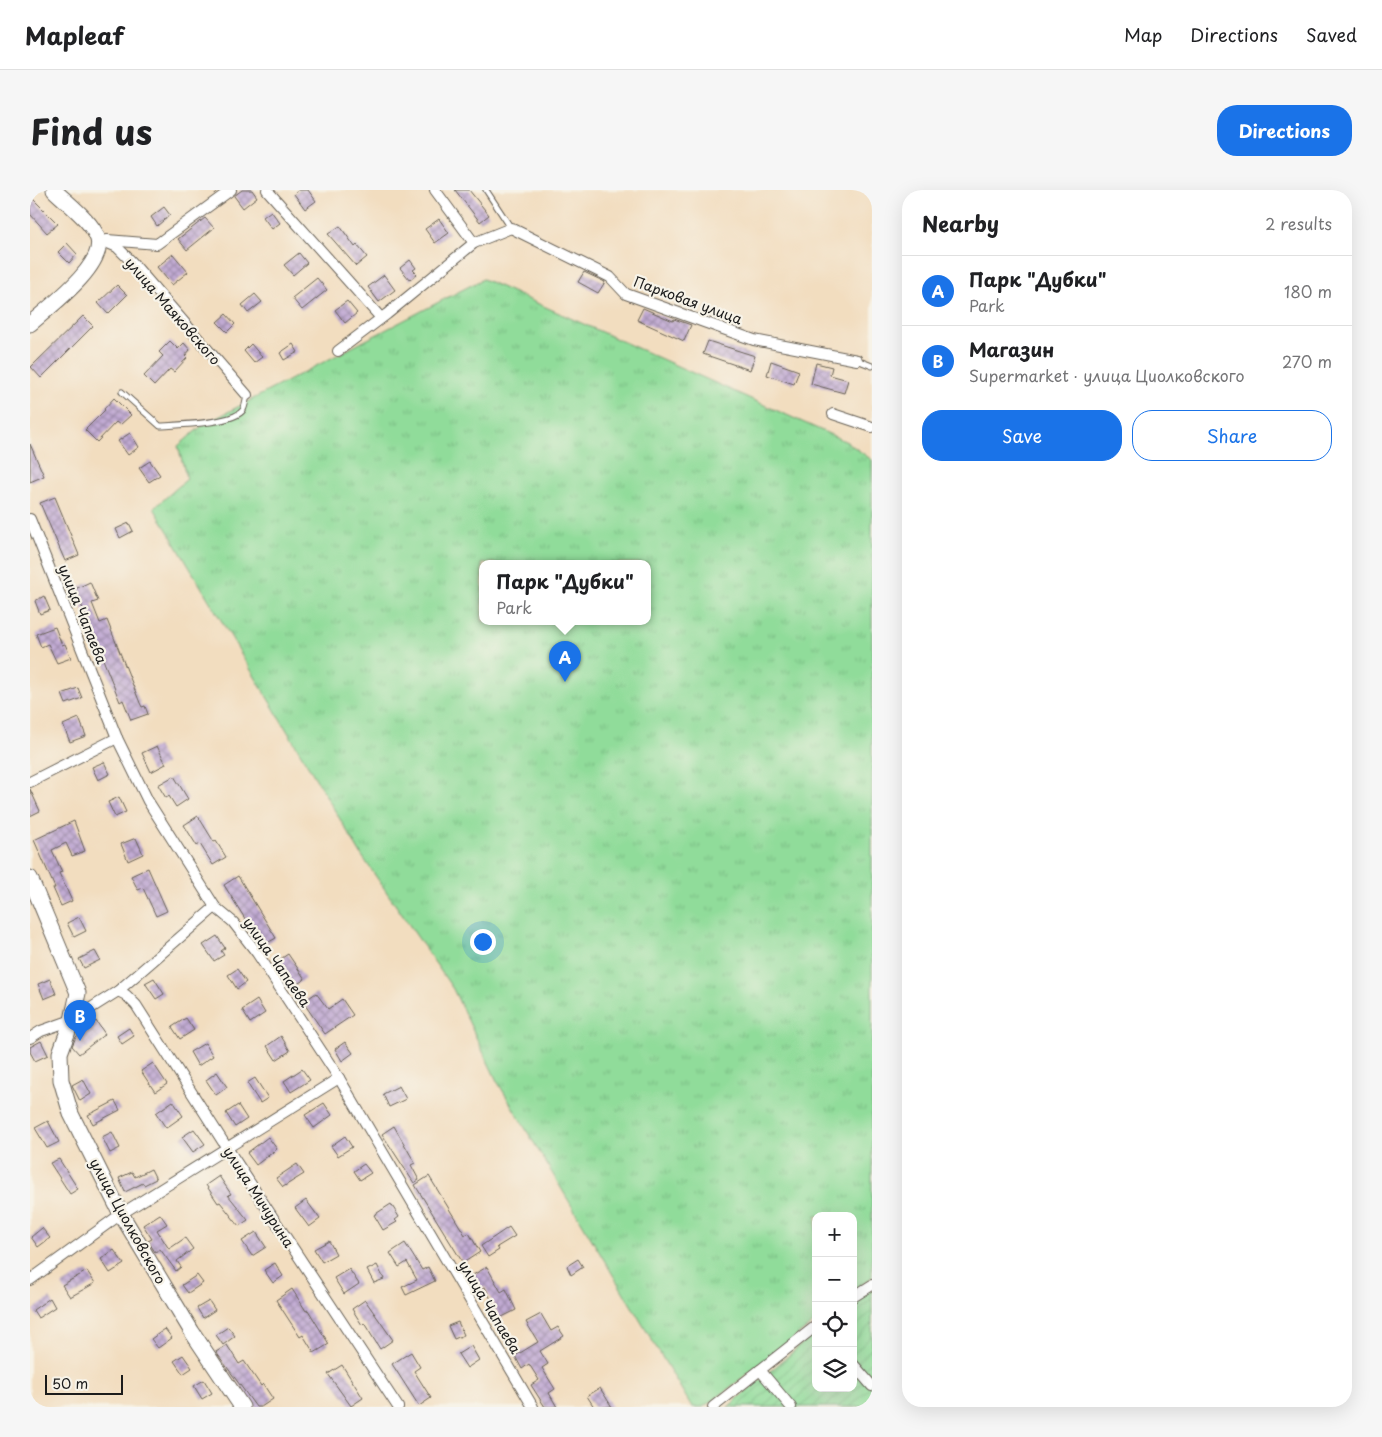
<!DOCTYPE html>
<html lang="en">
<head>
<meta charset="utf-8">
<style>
  body { margin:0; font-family:"Playpen Sans",sans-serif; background:#f6f6f6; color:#202124 }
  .controls { position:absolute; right:15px; bottom:15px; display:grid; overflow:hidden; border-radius:10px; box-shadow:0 5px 20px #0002 }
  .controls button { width:45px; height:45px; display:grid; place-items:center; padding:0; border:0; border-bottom:1px solid #e0e0e0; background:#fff; color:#202124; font:25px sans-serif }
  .scale { position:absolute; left:15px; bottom:12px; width:78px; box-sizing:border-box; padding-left:5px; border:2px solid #1c1c1c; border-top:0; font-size:14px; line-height:18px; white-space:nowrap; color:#1c1c1c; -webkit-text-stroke:4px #f7f3e8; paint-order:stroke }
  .you { position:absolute; left:452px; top:751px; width:18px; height:18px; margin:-12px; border:4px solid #fff; border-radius:50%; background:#1a73e8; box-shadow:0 0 0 8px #1a73e833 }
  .badge { display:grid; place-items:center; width:32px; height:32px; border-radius:50%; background:#1a73e8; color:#fff; font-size:16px; font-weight:700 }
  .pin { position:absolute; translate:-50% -41px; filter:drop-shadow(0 1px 2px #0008) }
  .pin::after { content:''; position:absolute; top:26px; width:18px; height:15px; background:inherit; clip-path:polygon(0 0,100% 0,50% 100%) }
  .popup { position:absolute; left:449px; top:370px; width:172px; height:65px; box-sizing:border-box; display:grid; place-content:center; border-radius:10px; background:#fff; filter:drop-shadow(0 1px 4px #0005); font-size:16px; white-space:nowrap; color:#757577 }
  .popup b { font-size:19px; color:#202124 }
  .popup::after { content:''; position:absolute; left:50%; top:100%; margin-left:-10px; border:10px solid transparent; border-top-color:#fff }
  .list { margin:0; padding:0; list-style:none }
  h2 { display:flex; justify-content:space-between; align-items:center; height:65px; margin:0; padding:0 20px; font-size:21px }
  h2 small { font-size:16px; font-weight:400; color:#757577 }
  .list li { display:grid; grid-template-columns:32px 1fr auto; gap:15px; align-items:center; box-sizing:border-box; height:70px; padding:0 20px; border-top:1px solid #e0e0e0 }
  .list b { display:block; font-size:19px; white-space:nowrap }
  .list p { margin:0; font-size:16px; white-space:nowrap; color:#757577 }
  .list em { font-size:16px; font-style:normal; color:#757577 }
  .actions { display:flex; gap:10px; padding:15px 20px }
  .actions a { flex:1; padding:11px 0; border:1px solid #1a73e8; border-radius:20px; text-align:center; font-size:18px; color:#1a73e8 }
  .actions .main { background:#1a73e8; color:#fff }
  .icon { flex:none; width:28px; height:28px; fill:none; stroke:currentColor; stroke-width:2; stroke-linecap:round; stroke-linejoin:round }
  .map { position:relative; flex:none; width:842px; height:1217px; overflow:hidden; border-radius:20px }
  header { display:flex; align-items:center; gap:30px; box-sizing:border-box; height:70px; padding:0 25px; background:#fff; border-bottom:1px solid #e0e0e0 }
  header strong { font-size:24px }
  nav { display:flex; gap:28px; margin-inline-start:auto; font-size:18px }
  .intro { display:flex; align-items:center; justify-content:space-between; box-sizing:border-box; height:120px; padding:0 30px }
  h1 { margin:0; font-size:35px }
  .button { padding:12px 22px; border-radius:20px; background:#1a73e8; color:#fff; font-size:18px; font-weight:700 }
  main { display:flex; gap:30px; padding:0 30px }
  aside { flex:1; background:#fff; border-radius:20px; box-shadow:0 5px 20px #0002 }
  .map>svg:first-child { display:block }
  .park { fill:url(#park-tufts); stroke:#567c5b; fill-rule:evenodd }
  .garden { fill:url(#garden-furrows); stroke:#567c5b }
  .building { fill:url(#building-cross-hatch) }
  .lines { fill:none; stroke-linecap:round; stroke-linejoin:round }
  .lane-casing { stroke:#676055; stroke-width:7 }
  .street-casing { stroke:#676055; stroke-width:12 }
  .secondary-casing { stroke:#676055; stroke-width:17 }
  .lane { stroke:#fff; stroke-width:5 }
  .street { stroke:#fff; stroke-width:10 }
  .secondary { stroke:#fff; stroke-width:15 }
  .labels { text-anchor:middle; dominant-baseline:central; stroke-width:4.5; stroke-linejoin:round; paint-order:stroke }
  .street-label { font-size:14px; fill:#1c1c1c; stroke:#f7f3e8 }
</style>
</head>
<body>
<header>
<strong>Mapleaf</strong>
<nav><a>Map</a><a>Directions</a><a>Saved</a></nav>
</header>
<div class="intro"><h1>Find us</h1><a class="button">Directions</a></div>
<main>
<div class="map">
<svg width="842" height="1217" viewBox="0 0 842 1217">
  <defs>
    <pattern id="park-tufts" width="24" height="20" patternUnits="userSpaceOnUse" patternTransform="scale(1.25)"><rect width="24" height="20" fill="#90dc9a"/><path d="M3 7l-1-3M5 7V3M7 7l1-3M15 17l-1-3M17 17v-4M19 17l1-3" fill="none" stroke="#7cbc84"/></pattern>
    <pattern id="garden-furrows" width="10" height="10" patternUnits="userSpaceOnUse" patternTransform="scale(1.25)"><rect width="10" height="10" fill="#90dc9a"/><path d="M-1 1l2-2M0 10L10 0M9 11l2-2" fill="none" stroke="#7cbc84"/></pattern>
    <pattern id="building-cross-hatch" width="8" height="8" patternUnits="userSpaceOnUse" patternTransform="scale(1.25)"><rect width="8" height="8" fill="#c1aad3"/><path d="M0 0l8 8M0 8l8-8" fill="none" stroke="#9c8aaa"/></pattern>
  </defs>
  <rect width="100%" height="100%" fill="#f7f3e8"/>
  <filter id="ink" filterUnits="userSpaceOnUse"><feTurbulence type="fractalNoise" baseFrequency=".02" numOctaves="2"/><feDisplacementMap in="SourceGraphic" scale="10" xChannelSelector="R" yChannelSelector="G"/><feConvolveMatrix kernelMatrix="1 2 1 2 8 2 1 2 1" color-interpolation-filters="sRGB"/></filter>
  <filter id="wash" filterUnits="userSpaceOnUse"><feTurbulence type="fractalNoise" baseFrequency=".0096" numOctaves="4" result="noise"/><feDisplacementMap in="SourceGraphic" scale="20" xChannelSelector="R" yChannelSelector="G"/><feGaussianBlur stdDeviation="1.12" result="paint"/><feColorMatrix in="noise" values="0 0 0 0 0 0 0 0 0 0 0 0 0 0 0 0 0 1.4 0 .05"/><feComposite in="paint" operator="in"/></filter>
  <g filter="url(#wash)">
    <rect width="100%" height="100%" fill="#f2ddbf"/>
    <path class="park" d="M453,89L817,252L842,270V1087L823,1101V1026H786V1131L689,1206L673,1217H662L467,891L423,799L332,666L124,318L157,289L148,256L173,235ZM452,373H618V431H452Z"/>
    <path class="garden" d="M842,1099V1217H698L786,1142V1198H823V1111Z"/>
    <g id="blocks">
      <g class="building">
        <path d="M212,0H222L227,7L213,18L204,6Z"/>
        <path d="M269,0H278L286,11L275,19L264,4Z"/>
        <path d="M425,0H439L459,25L450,32Z"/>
        <path d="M0,6L28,34L17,43L0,24Z"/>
        <path d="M134,17L140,25L127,36L121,27Z"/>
        <path d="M241,21L250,33L242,39L233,27Z"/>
        <path d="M175,28L184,38L157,60L148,49Z"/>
        <path d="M409,29L419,43L405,53L395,39Z"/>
        <path d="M310,36L325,57L327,55L337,67L326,76L298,44Z"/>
        <path d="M37,53L47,64L39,73L28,62Z"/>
        <path d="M269,63L277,73L263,85L254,75Z"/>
        <path d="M143,64L158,82L142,95L127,77Z"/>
        <path d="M380,70L386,78L383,80L387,84L380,90L370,78Z"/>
        <path d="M554,82L575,92L568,103L548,92Z"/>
        <path d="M354,85L365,100L349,112L338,97Z"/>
        <path d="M287,88L297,100L272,120L262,108Z"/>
        <path d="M87,95L97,105L78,124L68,113Z"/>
        <path d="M225,104L232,112L218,123L212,115Z"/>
        <path d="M317,111L327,123L315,133L305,120Z"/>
        <path d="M613,118L643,131L644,129L661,135L654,151L607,130Z"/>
        <path d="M196,124L205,134L197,142L187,132Z"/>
        <path d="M53,126L63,136L11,188L1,177Z"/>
        <path d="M140,151L148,159L154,153L160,160L155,166L157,168L144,182L140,179L124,196L114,186L133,166L129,162Z"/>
        <path d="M678,151L725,166L720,180L673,164Z"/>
        <path d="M221,154L232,167L224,173L214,161Z"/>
        <path d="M263,154L268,162L254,170L250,163Z"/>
        <path d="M741,171L769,181L764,194L737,185Z"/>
        <path d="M786,173L802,177L800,185L818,190L814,203L781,194Z"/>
        <path d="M84,208L101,225L90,235L86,232L67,252L55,240L75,220L74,219Z"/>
        <path d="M100,243L109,257L98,265L88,251Z"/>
        <path d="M0,254L14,286L0,292Z"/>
        <path d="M120,271L130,285L119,292L109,278Z"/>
        <path d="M25,307L49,365L35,371L10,313Z"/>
        <path d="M99,333L103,341L90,348L86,339Z"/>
        <path d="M60,392L68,411L62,413L70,433L77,430L110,513L112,517L115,516L118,524L101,530L93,510L90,512L45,399Z"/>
        <path d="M14,406L20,420L10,424L5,411Z"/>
        <path d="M25,437L32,455L35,454L41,468L27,473L18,454L11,457L6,444Z"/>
        <path d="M48,498L52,508L36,514L32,504Z"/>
        <path d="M49,528L56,546L40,552L33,535Z"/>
        <path d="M127,556L136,574L121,582L112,563Z"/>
        <path d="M74,572L80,584L68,590L62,577Z"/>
        <path d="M144,586L158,609L146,617L139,606L136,608L128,595Z"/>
        <path d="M0,599L10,621L0,626Z"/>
        <path d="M89,607L96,622L85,627L78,612Z"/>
        <path d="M168,626L184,652L186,651L196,667L183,675L170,654L167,656L154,635Z"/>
        <path d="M44,631L55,661L42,666L36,653L22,660L32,682L29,683L42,711L31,716L23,698H25L4,650Z"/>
        <path d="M106,648L113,664L98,671L91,654Z"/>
        <path d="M118,678L137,721L126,726L113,698L108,700L101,686Z"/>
        <path d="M208,686L246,748L232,756L194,695Z"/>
        <path d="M49,727L56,741L44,747L37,733Z"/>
        <path d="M187,746L195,758L191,761L194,765L184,771L173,755Z"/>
        <path d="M65,761L70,770L54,778L49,769Z"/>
        <path d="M258,764L275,789L263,797L246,772Z"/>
        <path d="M207,779L216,792L207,799L198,785Z"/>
        <path d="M124,788L134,804L126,809L115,793Z"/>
        <path d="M20,789L26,804L14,809L8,794Z"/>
        <path d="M286,803L298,819L312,809L323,825L295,844L273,812Z"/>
        <path d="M227,810L235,823L220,833L212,820Z"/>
        <path d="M156,828L164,840L150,849L142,837Z"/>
        <path d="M66,831L75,844L49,864L42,856L46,847Z"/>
        <path d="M99,838L104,846L92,854L87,846Z"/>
        <path d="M251,846L260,861L246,870L237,856Z"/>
        <path d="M11,851L18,865L5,871L0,862V857Z"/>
        <path d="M315,852L323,863L312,871L305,859Z"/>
        <path d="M175,853L183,866L168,876L160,862Z"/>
        <path d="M123,873L137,894L125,902L111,881Z"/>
        <path d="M272,879L280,890L261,902L254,891Z"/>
        <path d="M187,882L197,897L186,905L176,890Z"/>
        <path d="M225,888L238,908L230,913L217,893Z"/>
        <path d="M53,889L61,904L50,911L42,895Z"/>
        <path d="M369,896L376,909L359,917L353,904Z"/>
        <path d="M85,911L90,920L63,934L58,925Z"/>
        <path d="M143,911L153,926L136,938L126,923Z"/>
        <path d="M294,913L302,925L284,938L275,925Z"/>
        <path d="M208,915L217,929L205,937L196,923Z"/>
        <path d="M18,931L29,952L17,958L5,938Z"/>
        <path d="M364,936L385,973L381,975L389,990L384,993L352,944Z"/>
        <path d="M164,939L175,954L163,962L152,947Z"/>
        <path d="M82,942L90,958L80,963L72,947Z"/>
        <path d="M315,946L322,957L308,966L301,956Z"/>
        <path d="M238,947L247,959L226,975L217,963Z"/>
        <path d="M29,969L48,999L40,1004L20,973Z"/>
        <path d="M267,974L274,984L253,997L246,988Z"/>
        <path d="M334,974L341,983L330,990L324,981Z"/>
        <path d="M121,979L126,989L114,995L113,993L95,1002L89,988L102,982L105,987Z"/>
        <path d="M189,986L201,1004L198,1005L218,1030L209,1036L190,1012L188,1013L176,995Z"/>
        <path d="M399,986L435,1045L439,1043L450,1062L433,1073L385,995Z"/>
        <path d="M276,1010L290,1029L279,1037L265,1018Z"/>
        <path d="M361,1014L369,1027L365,1030L367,1032L353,1040L344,1025Z"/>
        <path d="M130,1024L137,1034L127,1040L139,1059L155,1048L163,1059L147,1071L151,1077L146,1081L130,1059L125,1062L118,1051L122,1049L113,1035Z"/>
        <path d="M479,1037L485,1046L467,1057L469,1060L458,1067L451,1056Z"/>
        <path d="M12,1038L20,1048L8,1057L1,1047Z"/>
        <path d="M226,1042L236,1057L222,1066L212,1051Z"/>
        <path d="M299,1051L306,1064L292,1072L284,1059Z"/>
        <path d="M375,1053L392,1080L398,1077L405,1091L376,1105L372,1097L387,1090L377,1072L369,1077L360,1063Z"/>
        <path d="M84,1060L94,1074L80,1083L71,1069Z"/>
        <path d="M548,1069L553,1077L541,1085L537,1076Z"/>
        <path d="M245,1073L253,1086L243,1093L234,1080Z"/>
        <path d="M347,1075L354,1089L344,1093L337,1080Z"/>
        <path d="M457,1077L471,1102L476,1099L486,1120L470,1128L455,1097L449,1100L441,1086Z"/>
        <path d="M319,1079L329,1094L314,1104L304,1088Z"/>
        <path d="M57,1081L65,1093L40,1107L32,1095Z"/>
        <path d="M167,1085L173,1093L158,1103L152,1095Z"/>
        <path d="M262,1099L276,1121L278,1120L299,1154L284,1163L273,1145L270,1147L246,1110Z"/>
        <path d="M20,1108L25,1117L8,1128L3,1120Z"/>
        <path d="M335,1110L363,1150L350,1159L334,1133L332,1135L322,1119Z"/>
        <path d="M179,1111L185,1120L173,1128L167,1118Z"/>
        <path d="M511,1124L521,1141L528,1137L534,1146L510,1161L518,1174L512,1178L525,1199L519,1203L527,1217H515L501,1195L509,1190L499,1174L492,1179L485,1166L508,1152L496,1132Z"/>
        <path d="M428,1132L434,1145L424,1149L418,1136Z"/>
        <path d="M198,1137L205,1146L193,1155L186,1145Z"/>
        <path d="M135,1139L142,1148L128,1158L121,1149Z"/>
        <path d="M197,1155L209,1174L214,1171L231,1196L233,1194L243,1209L231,1217H226L186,1162Z"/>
        <path d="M441,1156L449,1170L437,1178L428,1164Z"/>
        <path d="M381,1162L390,1177L384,1181L401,1208L389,1216L362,1174Z"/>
        <path d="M153,1165L162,1178L153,1184L144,1171Z"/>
        <path d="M312,1175L333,1208L321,1216L298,1184Z"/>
        <path d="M174,1190L182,1203L172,1209L164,1196Z"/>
        <path d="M570,1198L582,1217H564L557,1206Z"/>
      </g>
    </g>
  </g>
  <g filter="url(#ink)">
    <use href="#blocks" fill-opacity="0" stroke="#676055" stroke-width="1"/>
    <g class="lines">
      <defs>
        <g id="lane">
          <path d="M456,0L481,38"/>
          <path d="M827,170L842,176"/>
          <path d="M92,202L130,236C146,235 204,234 213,220C215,217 216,210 217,205"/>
        </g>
        <g id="street">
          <path d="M237,0L351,128"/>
          <path d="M405,0L444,53"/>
          <path d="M68,49L87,57L101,71L217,205"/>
          <path d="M77,50L127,54L201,0"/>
          <path d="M308,161L357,124L444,53L481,38L580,87L596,104L724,150L827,170"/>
          <path d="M803,224L842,237"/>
          <path d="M0,329L87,548L118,611L185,717L203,732L227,763L309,888L503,1217"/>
          <path d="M0,592L87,548"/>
          <path d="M88,801L96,805L106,815L197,958L368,1217"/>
          <path d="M0,848L11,841L42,830L88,801L185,717"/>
          <path d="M0,1090L91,1024L309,888"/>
          <path d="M823,1107L842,1095"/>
          <path d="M823,1174L842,1196"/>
          <path d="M730,1180L761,1217"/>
          <path d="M683,1217L786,1136"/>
        </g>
        <g id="secondary">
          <path d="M0,134C18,118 75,76 68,49C62,31 37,13 24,0"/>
          <path d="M0,688L48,803L42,830L30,863L31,890L41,924L91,1024L162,1142L212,1217"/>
        </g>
      </defs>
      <use href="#lane" class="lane-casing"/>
      <use href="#street" class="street-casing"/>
      <use href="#secondary" class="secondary-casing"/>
      <use href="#lane" class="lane"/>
      <use href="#street" class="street"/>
      <use href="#secondary" class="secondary"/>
    </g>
  </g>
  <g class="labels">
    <g class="street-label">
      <text transform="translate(658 110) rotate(20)">Парковая улица</text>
      <text transform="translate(143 121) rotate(49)">улица Маяковского</text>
      <text transform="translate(53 424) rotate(68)">улица Чапаева</text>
      <text transform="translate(247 772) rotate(55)">улица Чапаева</text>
      <text transform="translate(229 1007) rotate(57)">улица Мичурина</text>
      <text transform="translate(98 1031) rotate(61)">улица Циолковского</text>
      <text transform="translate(460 1117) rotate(59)">улица Чапаева</text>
    </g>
  </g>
</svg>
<div class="controls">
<button>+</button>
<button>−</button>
<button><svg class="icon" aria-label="locate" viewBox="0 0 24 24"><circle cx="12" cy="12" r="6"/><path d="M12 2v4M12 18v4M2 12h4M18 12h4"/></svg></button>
<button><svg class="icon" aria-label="layers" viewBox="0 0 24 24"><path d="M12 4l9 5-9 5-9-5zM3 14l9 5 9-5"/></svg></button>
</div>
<div class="scale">50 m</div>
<div class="you"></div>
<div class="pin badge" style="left:535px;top:492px">A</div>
<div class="popup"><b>Парк &quot;Дубки&quot;</b>Park</div>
<div class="pin badge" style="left:50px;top:851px">B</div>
</div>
<aside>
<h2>Nearby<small>2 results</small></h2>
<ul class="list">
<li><span class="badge">A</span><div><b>Парк &quot;Дубки&quot;</b><p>Park</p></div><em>180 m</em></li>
<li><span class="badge">B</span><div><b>Магазин</b><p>Supermarket · улица Циолковского</p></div><em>270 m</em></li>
</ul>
<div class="actions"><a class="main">Save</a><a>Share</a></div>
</aside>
</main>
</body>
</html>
